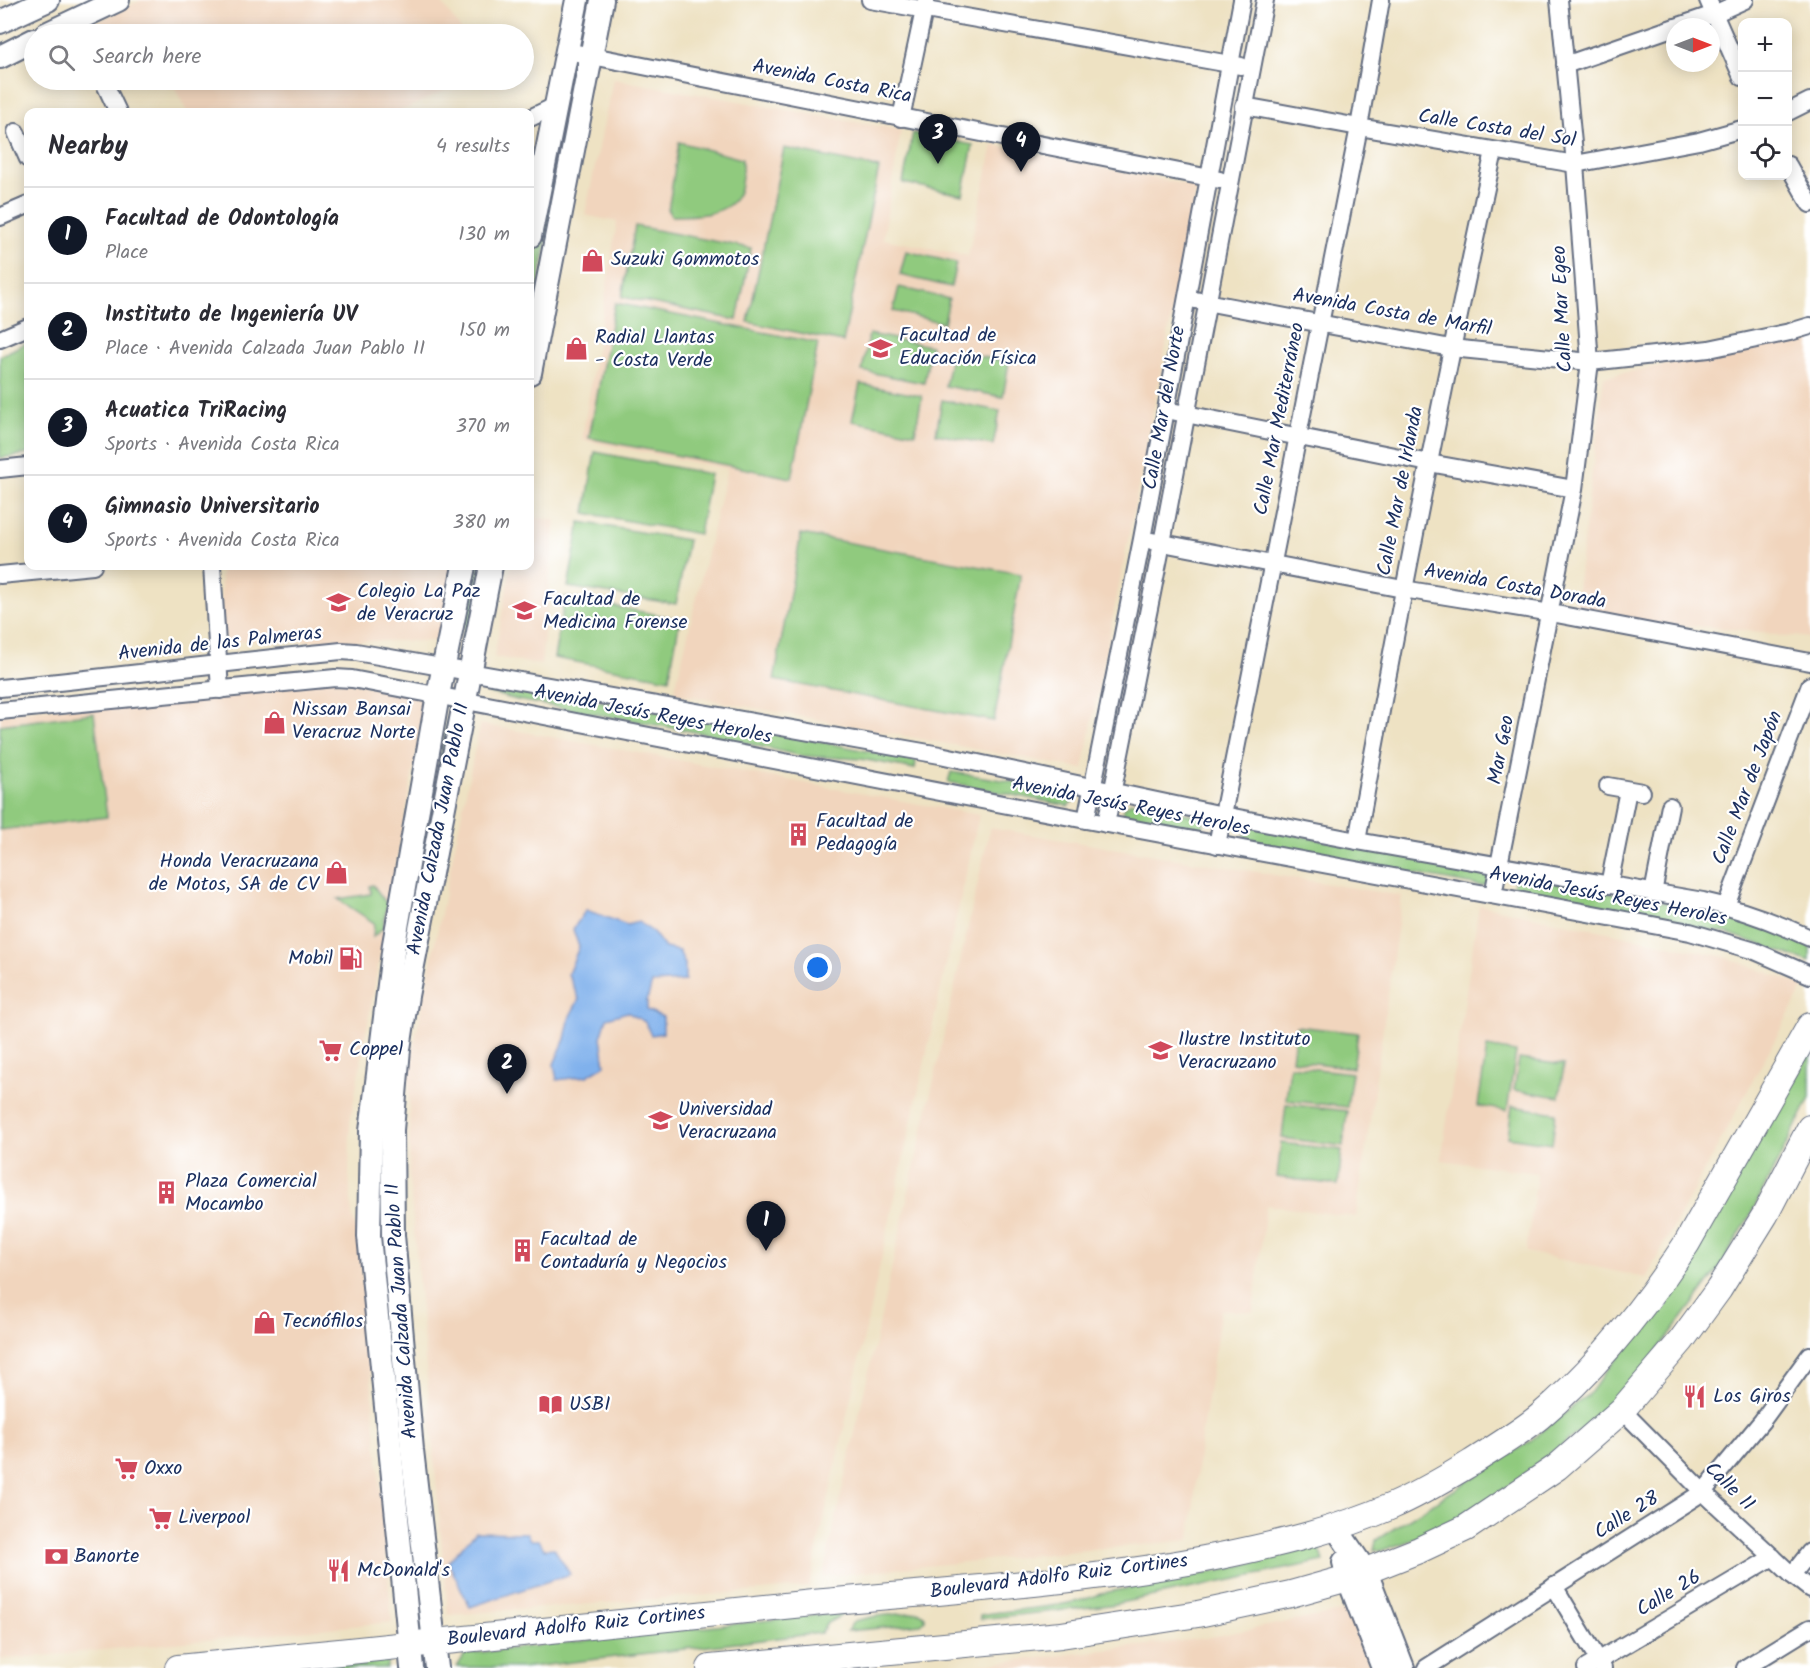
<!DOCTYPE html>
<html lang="en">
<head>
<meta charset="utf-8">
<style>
  body { margin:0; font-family:Kalam,sans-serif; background:#f7f7f7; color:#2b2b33 }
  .controls { position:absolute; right:18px; top:18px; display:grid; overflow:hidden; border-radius:12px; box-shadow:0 3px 15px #0003 }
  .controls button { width:54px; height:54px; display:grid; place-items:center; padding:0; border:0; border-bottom:2px solid #e1e1e2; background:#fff; color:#2b2b33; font:30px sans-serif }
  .compass { position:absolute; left:1666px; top:18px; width:54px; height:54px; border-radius:50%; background:#fff; box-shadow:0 3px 15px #0003; rotate:90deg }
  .you { position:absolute; left:818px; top:968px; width:21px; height:21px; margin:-15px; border:4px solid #fff; border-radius:50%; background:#1a73e8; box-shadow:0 0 0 9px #1a73e833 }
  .badge { display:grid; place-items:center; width:39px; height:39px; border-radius:50%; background:#111827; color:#fff; font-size:20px; font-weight:700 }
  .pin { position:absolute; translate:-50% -50px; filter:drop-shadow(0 2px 3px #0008) }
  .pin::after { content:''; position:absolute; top:32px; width:21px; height:18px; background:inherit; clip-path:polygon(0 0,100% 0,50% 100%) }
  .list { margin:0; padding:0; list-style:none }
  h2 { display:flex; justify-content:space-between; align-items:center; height:78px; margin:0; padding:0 24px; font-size:26px }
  h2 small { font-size:20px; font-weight:400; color:#7c7c81 }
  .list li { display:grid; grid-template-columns:39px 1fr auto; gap:18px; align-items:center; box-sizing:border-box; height:96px; padding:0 24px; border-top:2px solid #e1e1e2 }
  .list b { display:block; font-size:22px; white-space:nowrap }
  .list p { margin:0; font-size:20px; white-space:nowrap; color:#7c7c81 }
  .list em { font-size:20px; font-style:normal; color:#7c7c81 }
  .icon { flex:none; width:33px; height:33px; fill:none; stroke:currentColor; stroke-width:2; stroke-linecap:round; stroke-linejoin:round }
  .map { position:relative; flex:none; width:1810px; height:1668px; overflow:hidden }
  .search { position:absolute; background:#fff; box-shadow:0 3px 15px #0003; left:24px; top:24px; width:510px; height:66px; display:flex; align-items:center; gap:15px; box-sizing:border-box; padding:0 21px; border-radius:33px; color:#7c7c81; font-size:22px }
  .panel { position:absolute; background:#fff; box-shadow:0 3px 15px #0003; left:24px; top:108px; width:510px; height:462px; border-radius:12px }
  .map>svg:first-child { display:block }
  .built { fill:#f1d5bd }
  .green { fill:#90ca7e; stroke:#567c6e; stroke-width:1.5 }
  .water { fill:#80b1ec; stroke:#4e70a5; stroke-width:1.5 }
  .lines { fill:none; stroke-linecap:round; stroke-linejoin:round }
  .street-casing { stroke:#656e81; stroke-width:20 }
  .secondary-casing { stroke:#656e81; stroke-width:26 }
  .primary-casing { stroke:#656e81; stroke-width:28 }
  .street { stroke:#fff; stroke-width:16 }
  .secondary { stroke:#fff; stroke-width:22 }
  .primary { stroke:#fff; stroke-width:26 }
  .labels { text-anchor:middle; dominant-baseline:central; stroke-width:4.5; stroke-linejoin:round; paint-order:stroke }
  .street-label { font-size:20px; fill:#1b2f5e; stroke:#fff }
  .poi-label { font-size:20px; fill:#1b2f5e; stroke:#fff; text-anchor:start }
</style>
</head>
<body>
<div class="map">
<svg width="1810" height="1668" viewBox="0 0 1810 1668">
  <rect width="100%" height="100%" fill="#fff"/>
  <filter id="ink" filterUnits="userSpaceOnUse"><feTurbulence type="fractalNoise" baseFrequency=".0167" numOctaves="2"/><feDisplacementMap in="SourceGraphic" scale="12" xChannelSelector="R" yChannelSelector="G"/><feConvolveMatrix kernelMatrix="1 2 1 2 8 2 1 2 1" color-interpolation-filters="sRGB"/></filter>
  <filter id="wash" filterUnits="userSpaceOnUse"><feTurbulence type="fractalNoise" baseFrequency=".008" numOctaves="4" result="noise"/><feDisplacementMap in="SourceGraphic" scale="24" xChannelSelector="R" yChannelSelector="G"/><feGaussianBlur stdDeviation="1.35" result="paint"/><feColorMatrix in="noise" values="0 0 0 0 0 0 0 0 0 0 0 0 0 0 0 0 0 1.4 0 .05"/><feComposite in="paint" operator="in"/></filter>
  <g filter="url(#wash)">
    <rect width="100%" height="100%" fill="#eee2c3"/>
    <g class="built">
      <path d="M141,0H440L464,34H95L91,25Z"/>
      <path d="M613,79L901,130L883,239L968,256L993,145L1197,187L1083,769L674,693L727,469L582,440L617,222L585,215Z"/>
      <path d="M171,80H467L399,112H187Z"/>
      <path d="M1810,335V638L1794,636L1785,637L1763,632L1709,627L1665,625L1575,607L1604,377Z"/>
      <path d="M530,517L556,520L541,665L494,657L511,566H530Z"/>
      <rect x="221" y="566" width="237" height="75"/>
      <path d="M335,679L426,698L350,1122L349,1173L352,1215L359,1239L392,1622L0,1660V714Z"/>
      <path d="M480,724L979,815L809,1587L448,1615L409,1175V1069Z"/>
      <path d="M990,828L1402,896L1356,1217L1266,1205L1253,1312L1221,1310L1200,1444L1190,1540L823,1576Z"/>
      <path d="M1479,905L1722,956L1804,986L1646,1278L1526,1252L1537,1173L1441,1160Z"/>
      <path d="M1355,1609L1377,1668H954L1206,1638Z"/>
    </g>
    <g class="green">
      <path d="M575,62L581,66L530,327V287L572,66Z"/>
      <path d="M913,133L973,145L963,195L903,183Z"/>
      <path d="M679,142L742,159C742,170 743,186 737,196C726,216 692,216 672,216L668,211Z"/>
      <path d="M784,148L879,168L843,342L748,322Z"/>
      <path d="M635,226L751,248L737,320L622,297Z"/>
      <path d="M906,251L956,263L951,287L900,275Z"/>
      <path d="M899,287L949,299L944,323L893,311Z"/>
      <path d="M615,303L818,343L792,478L589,438Z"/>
      <path d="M869,334L931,346L924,383L862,371Z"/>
      <path d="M28,342V454L0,458V356Z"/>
      <path d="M952,351L1009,362L1003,397L945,386Z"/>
      <path d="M860,384L922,396L915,433L852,421Z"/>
      <path d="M942,400L1000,411L993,445L936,434Z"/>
      <path d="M595,452L710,474L699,534L585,513Z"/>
      <path d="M580,522L688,540L676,604L568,587Z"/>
      <path d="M801,534L1021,574L994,721L774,680Z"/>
      <path d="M476,566H483L465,654L460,653Z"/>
      <path d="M565,597L680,619L669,679L554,658Z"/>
      <path d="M488,686L528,693L543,691L779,733L916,761L915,769L861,759L801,756L706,734L517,700L483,691Z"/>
      <path d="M454,706L413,916L410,912L450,707Z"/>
      <path d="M94,713L107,817L0,830V725Z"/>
      <path d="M951,772L1073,791L1074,800L1068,806L948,782Z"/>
      <path d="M1131,802L1202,817L1204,824L1202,829L1196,832L1123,816L1124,808Z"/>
      <path d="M1248,826L1489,871L1491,877L1487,884L1480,886L1248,843L1244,836Z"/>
      <path d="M1522,877L1724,913L1751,922L1810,946V962L1730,934L1518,891L1514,889V881Z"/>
      <path d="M373,885L387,904L383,928L373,937L374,923L338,899L371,894L370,886Z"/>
      <path d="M1296,1026L1358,1033L1353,1068L1292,1060Z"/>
      <path d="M1487,1047L1516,1052L1507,1111L1478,1106Z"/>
      <path d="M1810,1052V1098L1750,1216L1719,1269L1644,1369L1597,1418L1510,1485L1468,1512L1421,1537L1380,1551L1374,1550L1376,1540L1529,1442L1591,1392L1606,1371L1662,1309Z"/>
      <path d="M1519,1059L1564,1065L1559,1097L1514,1090Z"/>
      <path d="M1290,1066L1352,1073L1347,1107L1286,1100Z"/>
      <path d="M1286,1104L1347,1111L1343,1146L1282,1138Z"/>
      <path d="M1512,1106L1556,1113L1552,1144L1508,1137Z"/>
      <path d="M1281,1143L1342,1150L1338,1185L1277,1177Z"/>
      <path d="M1318,1544L1324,1561L1110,1605L980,1619V1615C1020,1608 1065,1609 1103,1593L1229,1569Z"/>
      <path d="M920,1612L925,1616V1620L921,1624L847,1631L854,1621L877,1616Z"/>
      <path d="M844,1614L827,1623L821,1633L521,1668L457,1667L465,1654L814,1615Z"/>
      <path d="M382,1656L387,1661V1668H290Z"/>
    </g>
    <g class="water">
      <path d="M586,910L627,925L638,922L653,932L665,948L679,951L685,964V981L652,983L647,1000V1010L663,1017V1033L651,1035L645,1022L627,1012L607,1018L601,1037L605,1065L587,1076L557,1080L554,1064L565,1039L570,1016L579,999L568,974L579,947L573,929Z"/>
      <path d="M476,1532L527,1533L530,1540H539L544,1549L554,1548L570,1574L470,1607L448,1562Z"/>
    </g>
  </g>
  <g filter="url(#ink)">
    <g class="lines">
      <defs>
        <g id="street">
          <path d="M870,0L1241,66"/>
          <path d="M1708,0L1742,77"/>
          <path d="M1676,27L1714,14L1745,0"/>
          <path d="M567,51L1220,180"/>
          <path d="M1565,65L1675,27"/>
          <path d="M103,80L118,112"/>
          <path d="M1244,106L1359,127L1575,164L1699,141L1742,129"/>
          <path d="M1788,112L1810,101"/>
          <path d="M530,118L555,106"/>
          <path d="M901,118L926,1"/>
          <path d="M16,132L28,159"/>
          <path d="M1788,165L1810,204"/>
          <path d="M0,217L28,205"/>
          <path d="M1195,300L1451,348L1590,362L1709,349L1790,332L1810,326"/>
          <path d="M0,339L28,327"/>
          <path d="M1176,412L1429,463L1574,489"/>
          <path d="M0,469L28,466"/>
          <path d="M1152,541L1403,589L1551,613L1810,662"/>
          <path d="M212,566L220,690"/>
          <path d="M0,575L93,566"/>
          <path d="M0,688C114,677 227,662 341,651L356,652L940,755L1223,815L1357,841L1703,901C1741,909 1775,922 1810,938"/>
          <path d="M0,711L335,678L352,679L1086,820L1690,932L1755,951L1810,975"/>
          <path d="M1608,786L1642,792"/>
          <path d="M1086,820L1142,539L1242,0"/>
          <path d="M1106,824L1162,543L1265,0"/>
          <path d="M1357,841C1399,610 1444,380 1494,151"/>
          <path d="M1217,845L1359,127L1381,0"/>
          <path d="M1609,885L1628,790"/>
          <path d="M1653,893L1670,806"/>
          <path d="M1493,895L1574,489L1590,362L1575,164L1559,0"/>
          <path d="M1726,906L1810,685"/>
          <path d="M1622,1410L1703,1492L1792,1575L1810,1589"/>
          <path d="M1792,1575L1810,1552"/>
          <path d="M1554,1586L1603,1668"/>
          <path d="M1426,1668L1703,1492L1762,1421L1810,1355"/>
          <path d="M1586,1668L1773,1557"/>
          <path d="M1745,1668L1810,1628"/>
        </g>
        <g id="secondary">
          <path d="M0,22L48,0"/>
          <path d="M46,34L118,0"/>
          <path d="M0,57L34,40"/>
          <path d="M530,236L577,0"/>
          <path d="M530,373L602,0"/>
          <path d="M1336,1528L1366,1572L1403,1668"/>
          <path d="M1344,1562L1348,1578L1383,1668"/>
          <path d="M412,1668L369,1236L371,1131L394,944L438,695L464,566"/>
          <path d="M437,1668L412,1450L393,1235L392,1130L399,1049L407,996L491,566"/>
        </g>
        <g id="primary">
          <path d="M178,1668C390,1648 602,1623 813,1603C949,1590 1085,1583 1220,1556C1279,1544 1337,1530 1392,1506C1420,1494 1446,1478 1471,1463C1494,1448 1518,1434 1539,1417C1597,1368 1645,1307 1687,1243L1810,1026"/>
          <path d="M710,1668L1061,1635L1198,1614L1291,1594L1348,1578L1419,1550L1466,1528L1557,1467L1622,1410L1681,1341L1719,1289L1765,1215L1810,1128"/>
        </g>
      </defs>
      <use href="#street" class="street-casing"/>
      <use href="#secondary" class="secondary-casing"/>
      <use href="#primary" class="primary-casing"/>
      <use href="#street" class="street"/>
      <use href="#secondary" class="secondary"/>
      <use href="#primary" class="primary"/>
    </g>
  </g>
  <defs>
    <symbol id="shop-bare" viewBox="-9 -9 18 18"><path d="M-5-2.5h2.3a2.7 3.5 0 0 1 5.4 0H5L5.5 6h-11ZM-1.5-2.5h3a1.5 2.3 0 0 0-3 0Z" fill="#d1495b" stroke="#fff" stroke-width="2.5" paint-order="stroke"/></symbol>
    <symbol id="university-bare" viewBox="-9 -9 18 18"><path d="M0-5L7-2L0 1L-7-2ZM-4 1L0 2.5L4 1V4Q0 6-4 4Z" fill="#d1495b" stroke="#fff" stroke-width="2.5" paint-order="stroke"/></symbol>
    <symbol id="school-bare" viewBox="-9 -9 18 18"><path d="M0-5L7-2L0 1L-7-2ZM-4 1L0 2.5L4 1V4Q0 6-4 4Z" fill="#d1495b" stroke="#fff" stroke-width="2.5" paint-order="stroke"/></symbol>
    <symbol id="building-bare" viewBox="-9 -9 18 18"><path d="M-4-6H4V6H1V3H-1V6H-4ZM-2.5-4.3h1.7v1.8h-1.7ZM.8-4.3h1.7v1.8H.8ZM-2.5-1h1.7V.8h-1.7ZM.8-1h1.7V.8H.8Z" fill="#d1495b" stroke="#fff" stroke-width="2.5" paint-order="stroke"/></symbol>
    <symbol id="fuel-bare" viewBox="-9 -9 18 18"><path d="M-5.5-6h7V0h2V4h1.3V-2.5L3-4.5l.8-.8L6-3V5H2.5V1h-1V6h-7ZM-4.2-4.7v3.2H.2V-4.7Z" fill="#d1495b" stroke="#fff" stroke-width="2.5" paint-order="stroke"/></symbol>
    <symbol id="supermarket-bare" viewBox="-9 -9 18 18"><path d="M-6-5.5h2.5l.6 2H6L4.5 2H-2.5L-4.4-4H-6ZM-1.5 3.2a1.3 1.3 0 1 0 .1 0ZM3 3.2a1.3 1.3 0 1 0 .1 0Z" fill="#d1495b" stroke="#fff" stroke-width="2.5" paint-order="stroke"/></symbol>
    <symbol id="restaurant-bare" viewBox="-9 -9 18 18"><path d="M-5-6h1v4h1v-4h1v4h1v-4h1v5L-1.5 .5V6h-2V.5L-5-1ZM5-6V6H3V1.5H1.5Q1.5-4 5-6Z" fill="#d1495b" stroke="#fff" stroke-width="2.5" paint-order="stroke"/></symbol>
    <symbol id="library-bare" viewBox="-9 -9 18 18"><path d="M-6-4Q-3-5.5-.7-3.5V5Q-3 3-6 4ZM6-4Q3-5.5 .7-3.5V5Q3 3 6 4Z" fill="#d1495b" stroke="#fff" stroke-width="2.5" paint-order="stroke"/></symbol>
    <symbol id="bank-bare" viewBox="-9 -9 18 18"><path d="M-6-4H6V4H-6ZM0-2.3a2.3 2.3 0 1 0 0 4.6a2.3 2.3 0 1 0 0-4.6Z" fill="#d1495b" stroke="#fff" stroke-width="2.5" paint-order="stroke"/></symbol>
  </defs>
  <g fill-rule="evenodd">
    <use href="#shop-bare" x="576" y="244" width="33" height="33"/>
    <use href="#university-bare" x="864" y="332" width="33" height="33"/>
    <use href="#shop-bare" x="560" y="332" width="33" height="33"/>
    <use href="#school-bare" x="322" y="586" width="33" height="33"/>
    <use href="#university-bare" x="508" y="594" width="33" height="33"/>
    <use href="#shop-bare" x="258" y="706" width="33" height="33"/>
    <use href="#building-bare" x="782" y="818" width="33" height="33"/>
    <use href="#shop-bare" x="320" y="856" width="33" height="33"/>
    <use href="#fuel-bare" x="334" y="942" width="33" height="33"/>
    <use href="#supermarket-bare" x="314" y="1034" width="33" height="33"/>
    <use href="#school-bare" x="1144" y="1034" width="33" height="33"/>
    <use href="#university-bare" x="644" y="1104" width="33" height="33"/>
    <use href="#building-bare" x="150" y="1176" width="33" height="33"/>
    <use href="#building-bare" x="506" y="1234" width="33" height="33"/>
    <use href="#shop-bare" x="248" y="1306" width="33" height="33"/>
    <use href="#restaurant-bare" x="1678" y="1380" width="33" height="33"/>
    <use href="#library-bare" x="534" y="1388" width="33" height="33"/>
    <use href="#supermarket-bare" x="110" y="1452" width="33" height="33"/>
    <use href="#supermarket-bare" x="144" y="1502" width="33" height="33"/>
    <use href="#bank-bare" x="40" y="1540" width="33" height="33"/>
    <use href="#restaurant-bare" x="322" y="1554" width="33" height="33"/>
  </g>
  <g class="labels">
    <g class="street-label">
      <text transform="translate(832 82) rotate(11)">Avenida Costa Rica</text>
      <text transform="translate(1497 129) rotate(9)">Calle Costa del Sol</text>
      <text transform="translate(1563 309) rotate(-93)">Calle Mar Egeo</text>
      <text transform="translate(1392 313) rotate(10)">Avenida Costa de Marfil</text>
      <text transform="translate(1165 408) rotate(-80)">Calle Mar del Norte</text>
      <text transform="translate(1280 419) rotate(-79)">Calle Mar Mediterráneo</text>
      <text transform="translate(1401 491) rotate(-79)">Calle Mar de Irlanda</text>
      <text transform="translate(1515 587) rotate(10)">Avenida Costa Dorada</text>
      <text transform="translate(220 644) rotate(-6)">Avenida de las Palmeras</text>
      <text transform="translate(653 715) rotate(11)">Avenida Jesús Reyes Heroles</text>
      <text transform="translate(1502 750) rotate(-79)">Mar Geo</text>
      <text transform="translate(1748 788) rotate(-69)">Calle Mar de Japón</text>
      <text transform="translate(1131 807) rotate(11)">Avenida Jesús Reyes Heroles</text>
      <text transform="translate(439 829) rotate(-79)">Avenida Calzada Juan Pablo II</text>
      <text transform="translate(1608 897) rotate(11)">Avenida Jesús Reyes Heroles</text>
      <text transform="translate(402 1311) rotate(-94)">Avenida Calzada Juan Pablo II</text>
      <text transform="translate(1729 1487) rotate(44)">Calle 11</text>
      <text transform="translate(1627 1516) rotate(-32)">Calle 28</text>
      <text transform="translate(1059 1577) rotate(-7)">Boulevard Adolfo Ruiz Cortines</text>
      <text transform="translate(1669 1594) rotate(-31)">Calle 26</text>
      <text transform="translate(576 1627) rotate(-6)">Boulevard Adolfo Ruiz Cortines</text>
    </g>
    <g class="poi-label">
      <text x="611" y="260">Suzuki Gommotos</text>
      <text x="899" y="336">Facultad de<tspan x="899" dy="23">Educación Física</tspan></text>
      <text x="595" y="338">Radial Llantas<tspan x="595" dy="23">- Costa Verde</tspan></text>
      <text x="357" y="592">Colegio La Paz<tspan x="357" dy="23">de Veracruz</tspan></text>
      <text x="543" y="600">Facultad de<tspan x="543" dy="23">Medicina Forense</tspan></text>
      <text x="292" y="710">Nissan Bansai<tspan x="292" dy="23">Veracruz Norte</tspan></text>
      <text x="816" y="822">Facultad de<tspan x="816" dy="23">Pedagogía</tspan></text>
      <text x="319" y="862" text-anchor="end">Honda Veracruzana<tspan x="319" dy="23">de Motos, SA de CV</tspan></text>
      <text x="333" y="959" text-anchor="end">Mobil</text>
      <text x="1178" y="1040">Ilustre Instituto<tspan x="1178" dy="23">Veracruzano</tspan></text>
      <text x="349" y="1050">Coppel</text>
      <text x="678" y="1110">Universidad<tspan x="678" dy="23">Veracruzana</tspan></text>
      <text x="185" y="1182">Plaza Comercial<tspan x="185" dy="23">Mocambo</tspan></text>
      <text x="540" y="1240">Facultad de<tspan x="540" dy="23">Contaduría y Negocios</tspan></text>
      <text x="282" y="1322">Tecnófilos</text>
      <text x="1713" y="1397">Los Giros</text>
      <text x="569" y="1405">USBI</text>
      <text x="144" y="1469">Oxxo</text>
      <text x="178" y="1518">Liverpool</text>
      <text x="74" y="1557">Banorte</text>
      <text x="357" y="1571">McDonald's</text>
    </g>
  </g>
</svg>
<div class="controls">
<button>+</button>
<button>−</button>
<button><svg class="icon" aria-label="locate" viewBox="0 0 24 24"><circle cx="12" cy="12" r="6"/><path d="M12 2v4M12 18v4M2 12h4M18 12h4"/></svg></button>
</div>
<svg class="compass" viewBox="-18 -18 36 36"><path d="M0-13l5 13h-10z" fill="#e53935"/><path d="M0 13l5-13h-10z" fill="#7c7c81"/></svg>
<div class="you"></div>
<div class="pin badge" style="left:766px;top:1251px">1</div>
<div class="pin badge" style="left:507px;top:1094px">2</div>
<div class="pin badge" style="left:938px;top:164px">3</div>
<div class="pin badge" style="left:1021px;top:172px">4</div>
<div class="search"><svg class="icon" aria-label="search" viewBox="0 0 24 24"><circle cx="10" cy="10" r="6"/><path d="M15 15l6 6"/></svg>Search here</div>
<section class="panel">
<h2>Nearby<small>4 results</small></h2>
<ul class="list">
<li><span class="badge">1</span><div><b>Facultad de Odontología</b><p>Place</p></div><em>130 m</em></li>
<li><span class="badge">2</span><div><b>Instituto de Ingeniería UV</b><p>Place · Avenida Calzada Juan Pablo II</p></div><em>150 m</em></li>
<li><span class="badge">3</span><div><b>Acuatica TriRacing</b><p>Sports · Avenida Costa Rica</p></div><em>370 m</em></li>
<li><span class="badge">4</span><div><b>Gimnasio Universitario</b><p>Sports · Avenida Costa Rica</p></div><em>380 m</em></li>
</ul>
</section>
</div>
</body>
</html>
